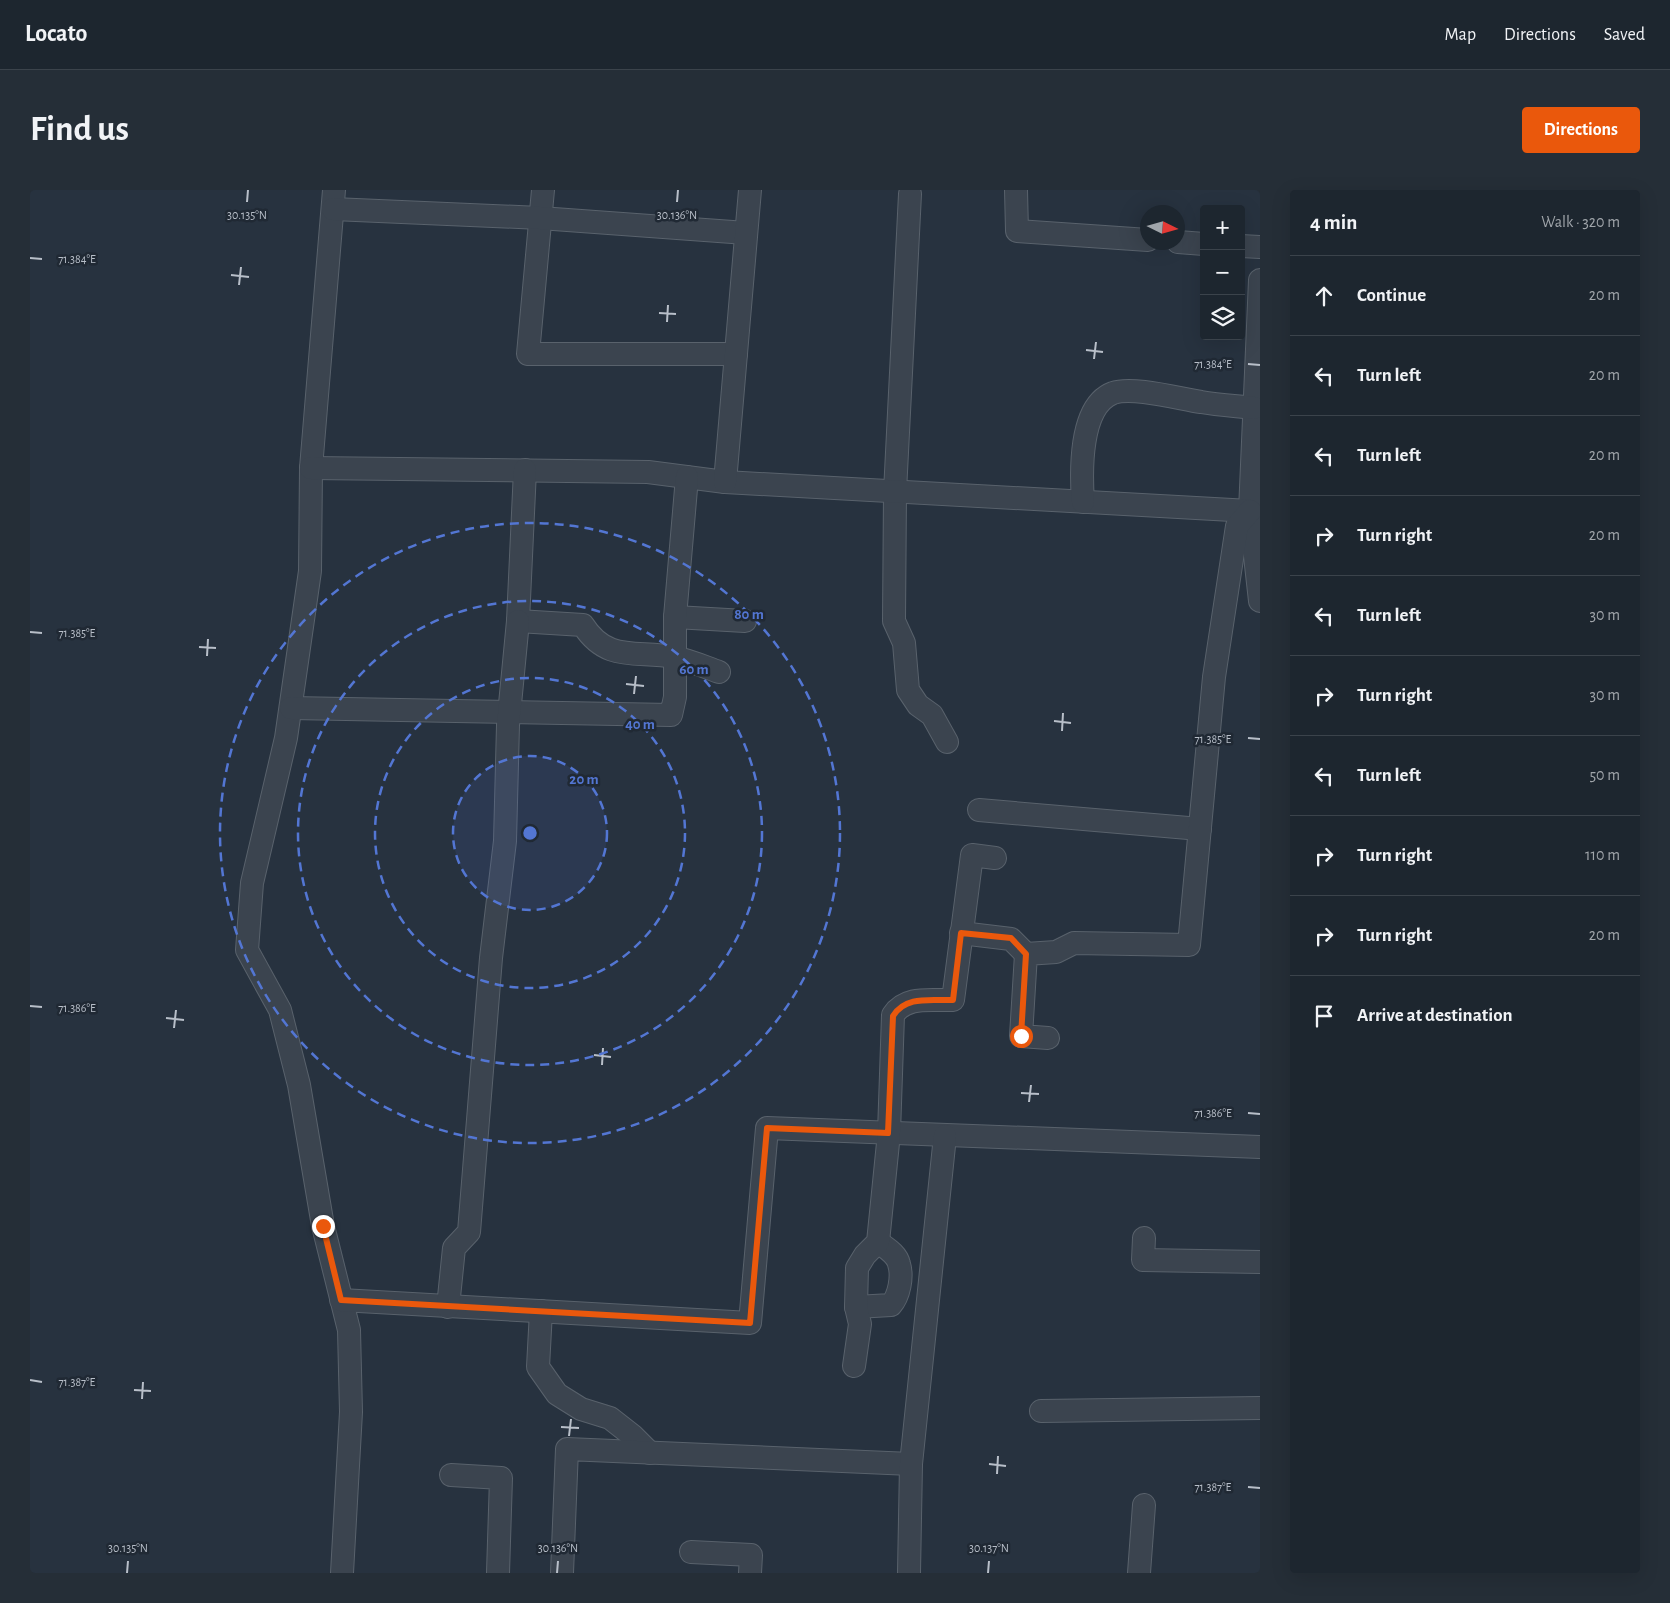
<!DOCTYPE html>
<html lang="en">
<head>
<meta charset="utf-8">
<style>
  body { margin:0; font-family:"Alegreya Sans",sans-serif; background:#252e37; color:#f1f3f6 }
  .controls { position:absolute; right:15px; top:15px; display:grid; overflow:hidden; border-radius:5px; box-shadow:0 5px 20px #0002 }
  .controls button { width:45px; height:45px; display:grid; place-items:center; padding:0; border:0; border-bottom:1px solid #3b434b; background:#1d262f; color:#f1f3f6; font:25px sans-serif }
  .compass { position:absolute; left:1110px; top:15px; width:45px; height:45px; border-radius:50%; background:#1d262f; box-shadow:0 5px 20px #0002; rotate:95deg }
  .stop { position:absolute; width:15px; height:15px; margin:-11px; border:4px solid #ea580c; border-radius:50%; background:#fff }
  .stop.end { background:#ea580c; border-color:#fff; box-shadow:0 1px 5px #0008 }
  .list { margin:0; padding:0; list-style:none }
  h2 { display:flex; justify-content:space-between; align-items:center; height:65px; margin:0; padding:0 20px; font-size:21px }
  h2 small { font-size:16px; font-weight:400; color:#a0a5aa }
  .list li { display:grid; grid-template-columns:32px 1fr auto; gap:15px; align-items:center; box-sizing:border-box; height:80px; padding:0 20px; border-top:1px solid #3b434b }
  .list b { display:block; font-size:19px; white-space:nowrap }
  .list em { font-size:16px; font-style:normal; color:#a0a5aa }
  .icon { flex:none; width:28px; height:28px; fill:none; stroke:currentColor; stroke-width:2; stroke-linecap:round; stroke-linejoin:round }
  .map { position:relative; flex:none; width:1230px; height:1383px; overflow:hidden; border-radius:5px }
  header { display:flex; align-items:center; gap:30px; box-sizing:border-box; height:70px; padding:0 25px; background:#1d262f; border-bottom:1px solid #3b434b }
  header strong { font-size:24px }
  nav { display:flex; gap:28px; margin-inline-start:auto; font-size:18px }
  .intro { display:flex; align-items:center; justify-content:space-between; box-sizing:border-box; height:120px; padding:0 30px }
  h1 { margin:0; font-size:35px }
  .button { padding:12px 22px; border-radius:5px; background:#ea580c; color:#fff; font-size:18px; font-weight:700 }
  main { display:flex; gap:30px; padding:0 30px }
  aside { flex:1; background:#1d262f; border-radius:5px; box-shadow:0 5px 20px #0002 }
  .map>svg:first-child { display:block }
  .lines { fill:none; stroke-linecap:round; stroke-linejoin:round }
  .minor-casing { stroke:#59626c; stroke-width:24 }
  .minor { stroke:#3b444f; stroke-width:22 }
  .route { stroke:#ea580c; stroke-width:6 }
  .ticks { fill:none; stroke:#b8bfc9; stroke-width:2 }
  .ring { fill:none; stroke:#5376d3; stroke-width:2.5; stroke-dasharray:9 6 }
  .ticks-label { font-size:12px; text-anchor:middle; fill:#b8bfc9; stroke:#202934; stroke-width:5; stroke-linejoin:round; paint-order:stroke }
  .centre { fill:#5376d3; stroke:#202934; stroke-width:2.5 }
  .ring-label { font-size:15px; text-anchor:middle; font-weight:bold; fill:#5376d3; stroke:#202934; stroke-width:5; stroke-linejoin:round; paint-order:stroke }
</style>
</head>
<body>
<header>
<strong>Locato</strong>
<nav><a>Map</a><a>Directions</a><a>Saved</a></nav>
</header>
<div class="intro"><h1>Find us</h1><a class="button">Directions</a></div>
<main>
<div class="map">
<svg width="1230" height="1383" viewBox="0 0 1230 1383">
  <rect width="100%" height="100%" fill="#27323f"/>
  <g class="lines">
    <defs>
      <g id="minor">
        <path d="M304,0L281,278L280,381L256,548L222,693L217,760L250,820L269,895L293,1036L319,1140L321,1222L312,1383"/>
        <path d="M513,0L498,164H706"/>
        <path d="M986,0L987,41L1118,50"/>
        <path d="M880,4L865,302L864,431L874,453L878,500L888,515L902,525L917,552"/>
        <path d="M303,19L510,28L716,43"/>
        <path d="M1148,52L1174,54"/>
        <path d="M1211,56L1230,57"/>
        <path d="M1230,90L1220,321L1230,411"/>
        <path d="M281,278L618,282L695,292L1220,321"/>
        <path d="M495,280L488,431L553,435C577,473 607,460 644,467C659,470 675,477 689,482"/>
        <path d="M695,292L720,0"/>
        <path d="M1053,312C1051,283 1049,216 1083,203C1103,196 1150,209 1171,212C1188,215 1206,216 1224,218"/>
        <path d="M645,427L715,431"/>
        <path d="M261,518L641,525L645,507V427L657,287"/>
        <path d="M949,620L1170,639"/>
        <path d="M931,743L981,749L996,764"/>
        <path d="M1018,848L991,846L996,764L1026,762L1044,753L1159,755L1184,487L1207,336L1220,321"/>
        <path d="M1114,1048L1113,1070L1230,1072"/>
        <path d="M311,1110L720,1133L737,938L1230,957"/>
        <path d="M418,1117L424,1058L439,1042L461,768L475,651L478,535L488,431"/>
        <path d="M826,1117L861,1115C869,1106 873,1087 869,1074C867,1064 856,1058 848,1052"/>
        <path d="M511,1121L508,1177L527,1204L551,1219L580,1228L603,1246L620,1263"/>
        <path d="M824,1176L830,1134L826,1117L827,1078L835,1065L848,1052L859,943L863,825C876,805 901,811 923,810L942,665L965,668"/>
        <path d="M1011,1221L1230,1218"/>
        <path d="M421,1285L471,1288L468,1383"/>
        <path d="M661,1362L721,1365L720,1383"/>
        <path d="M532,1383L537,1259L881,1274"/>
        <path d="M879,1383L881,1274L915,946"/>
        <path d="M1109,1383L1114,1315"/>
      </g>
    </defs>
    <use href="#minor" class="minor-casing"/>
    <use href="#minor" class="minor"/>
  </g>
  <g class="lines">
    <path class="route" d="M293,1036L311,1110L720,1133L737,938L858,943L863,826C876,805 901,811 923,810L931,743L981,748L996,764L991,846"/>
  </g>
  <path class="ticks" d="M217,12L218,0M647,12L648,0M0,68L12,69M201,85L219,87M209,95L211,77M629,123L646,124M637,132L638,115M1056,160L1073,162M1064,169L1066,152M1218,174L1230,175M0,442L12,443M169,457L186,458M177,466L178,449M596,494L614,496M604,504L606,486M1024,531L1041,533M1032,541L1033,523M1218,548L1230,549M0,816L12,817M136,828L154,830M144,838L146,820M564,865L581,867M572,875L573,858M991,903L1009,904M999,912L1001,895M1218,923L1230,924M0,1190L12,1192M104,1200L121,1201M112,1209L113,1192M531,1237L549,1238M539,1246L541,1229M959,1274L976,1276M967,1284L968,1266M1218,1297L1230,1298M97,1383L98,1371M527,1383L528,1371M958,1383L959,1371"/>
  <circle cx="500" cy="643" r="77" fill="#5376d3" fill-opacity=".12"/>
  <g class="ring">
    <circle cx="500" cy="643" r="77"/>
    <circle cx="500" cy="643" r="155"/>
    <circle cx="500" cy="643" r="232"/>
    <circle cx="500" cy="643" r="310"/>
  </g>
  <g class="ticks-label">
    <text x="217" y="29">30.135°N</text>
    <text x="647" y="29">30.136°N</text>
    <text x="47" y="73">71.384°E</text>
    <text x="1183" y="178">71.384°E</text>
    <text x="47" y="447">71.385°E</text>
    <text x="1183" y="553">71.385°E</text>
    <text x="47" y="822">71.386°E</text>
    <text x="1183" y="927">71.386°E</text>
    <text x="47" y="1196">71.387°E</text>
    <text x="1183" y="1301">71.387°E</text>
    <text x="98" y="1362">30.135°N</text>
    <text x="528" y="1362">30.136°N</text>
    <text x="959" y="1362">30.137°N</text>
  </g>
  <circle cx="500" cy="643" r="8" class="centre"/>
  <g class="ring-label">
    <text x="719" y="429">80 m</text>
    <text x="664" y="484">60 m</text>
    <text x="610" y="539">40 m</text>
    <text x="554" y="594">20 m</text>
  </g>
</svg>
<div class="controls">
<button>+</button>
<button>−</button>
<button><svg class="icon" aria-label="layers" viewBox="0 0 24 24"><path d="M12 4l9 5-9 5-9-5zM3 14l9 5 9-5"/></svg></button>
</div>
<svg class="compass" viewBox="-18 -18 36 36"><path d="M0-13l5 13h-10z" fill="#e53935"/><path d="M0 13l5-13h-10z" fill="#a0a5aa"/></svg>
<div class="stop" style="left:991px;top:846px"></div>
<div class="stop end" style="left:293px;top:1036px"></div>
</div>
<aside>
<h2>4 min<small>Walk · 320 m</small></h2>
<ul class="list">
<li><svg class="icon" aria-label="ahead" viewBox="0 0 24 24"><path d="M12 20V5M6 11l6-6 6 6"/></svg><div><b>Continue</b></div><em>20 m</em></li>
<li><svg class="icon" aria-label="left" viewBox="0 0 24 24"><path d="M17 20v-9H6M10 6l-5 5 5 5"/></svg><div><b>Turn left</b></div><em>20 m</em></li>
<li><svg class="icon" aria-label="left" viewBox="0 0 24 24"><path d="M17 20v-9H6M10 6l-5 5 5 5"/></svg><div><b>Turn left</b></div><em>20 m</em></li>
<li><svg class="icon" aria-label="right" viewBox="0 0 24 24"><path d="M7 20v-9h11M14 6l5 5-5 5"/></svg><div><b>Turn right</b></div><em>20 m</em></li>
<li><svg class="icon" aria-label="left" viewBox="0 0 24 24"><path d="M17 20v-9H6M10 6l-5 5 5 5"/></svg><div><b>Turn left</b></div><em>30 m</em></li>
<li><svg class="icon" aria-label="right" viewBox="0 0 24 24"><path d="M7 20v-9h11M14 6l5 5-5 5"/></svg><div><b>Turn right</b></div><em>30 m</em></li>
<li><svg class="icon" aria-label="left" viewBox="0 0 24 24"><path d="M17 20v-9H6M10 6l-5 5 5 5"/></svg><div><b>Turn left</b></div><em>50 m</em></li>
<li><svg class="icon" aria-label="right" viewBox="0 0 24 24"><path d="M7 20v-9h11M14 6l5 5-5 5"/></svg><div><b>Turn right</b></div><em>110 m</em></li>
<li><svg class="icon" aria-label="right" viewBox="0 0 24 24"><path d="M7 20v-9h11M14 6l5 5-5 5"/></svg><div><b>Turn right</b></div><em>20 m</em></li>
<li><svg class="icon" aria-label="arrive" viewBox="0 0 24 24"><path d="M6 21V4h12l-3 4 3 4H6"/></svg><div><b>Arrive at destination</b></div></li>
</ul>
</aside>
</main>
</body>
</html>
